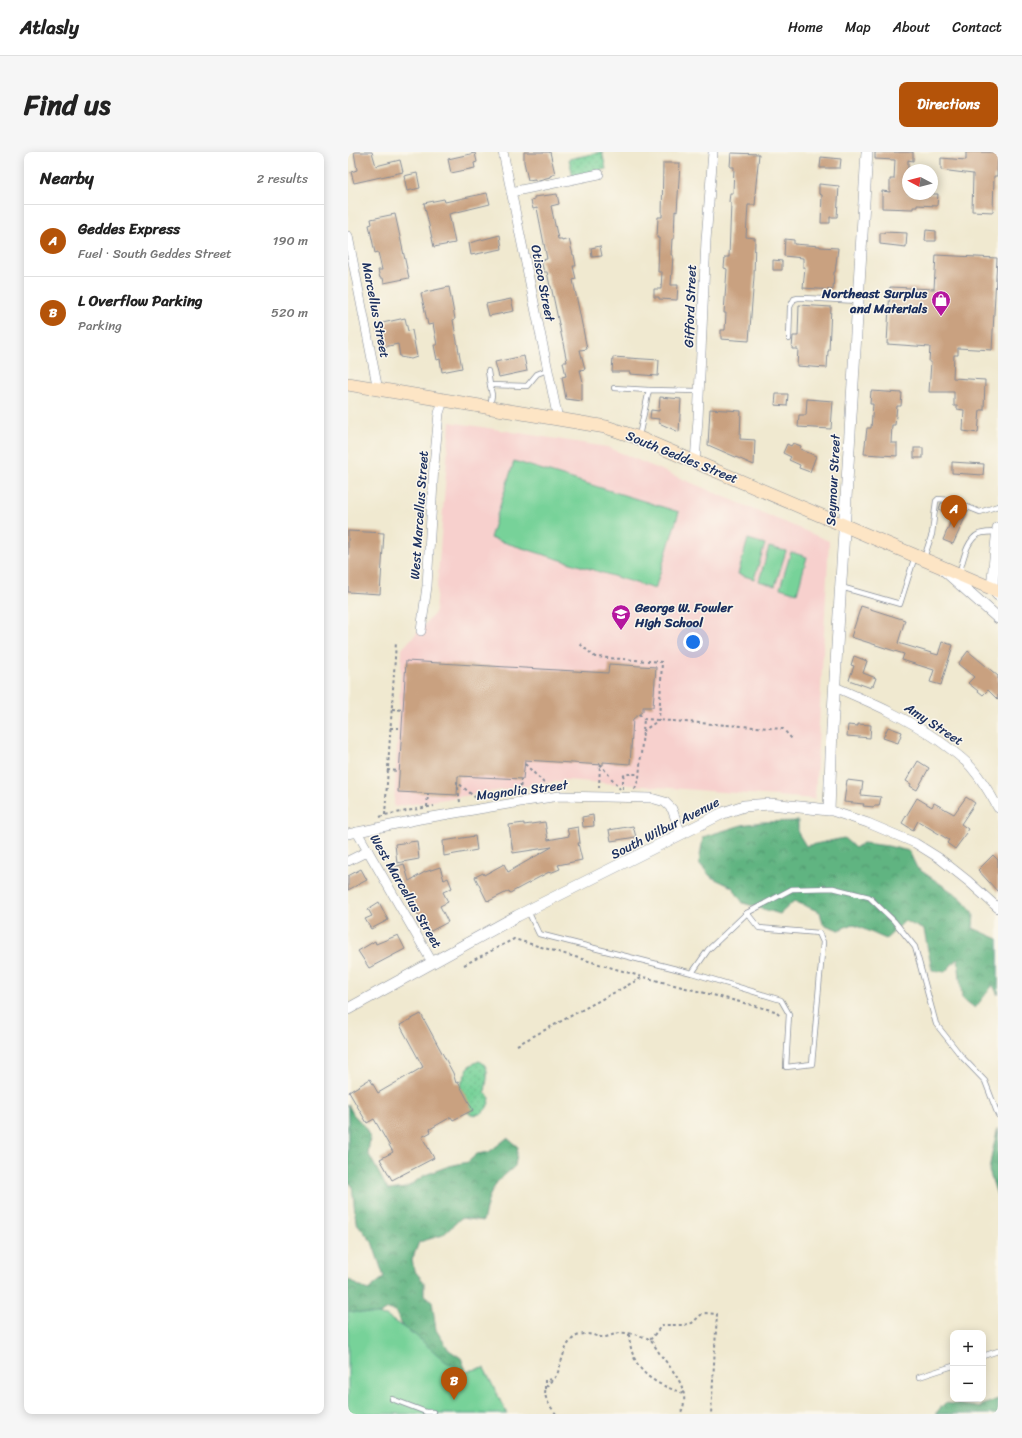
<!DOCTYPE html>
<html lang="en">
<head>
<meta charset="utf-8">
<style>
  body { margin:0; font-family:Sriracha,sans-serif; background:#f6f6f6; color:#222 }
  .controls { position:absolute; right:12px; bottom:12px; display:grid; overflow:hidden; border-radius:8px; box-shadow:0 2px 10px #0003 }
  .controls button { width:36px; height:36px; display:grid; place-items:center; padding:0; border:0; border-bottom:1px solid #e0e0e0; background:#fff; color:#222; font:20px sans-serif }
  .compass { position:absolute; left:554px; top:12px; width:36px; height:36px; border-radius:50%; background:#fff; box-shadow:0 2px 10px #0003; rotate:277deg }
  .you { position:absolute; left:345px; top:490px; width:14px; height:14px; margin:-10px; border:3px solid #fff; border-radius:50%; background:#1a73e8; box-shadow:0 0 0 6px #1a73e833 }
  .badge { display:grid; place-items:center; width:26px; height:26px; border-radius:50%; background:#b45309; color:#fff; font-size:13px; font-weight:700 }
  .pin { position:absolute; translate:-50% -33px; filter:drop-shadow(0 1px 2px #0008) }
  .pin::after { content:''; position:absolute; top:21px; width:14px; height:12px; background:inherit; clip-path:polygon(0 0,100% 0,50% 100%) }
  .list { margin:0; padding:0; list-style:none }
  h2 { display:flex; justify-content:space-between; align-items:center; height:52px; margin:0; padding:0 16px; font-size:17px }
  h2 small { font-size:13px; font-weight:400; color:#767676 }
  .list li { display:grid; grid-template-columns:26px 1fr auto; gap:12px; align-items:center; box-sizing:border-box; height:72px; padding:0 16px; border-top:1px solid #e0e0e0 }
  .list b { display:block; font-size:15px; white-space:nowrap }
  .list p { margin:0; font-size:13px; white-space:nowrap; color:#767676 }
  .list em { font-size:13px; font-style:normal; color:#767676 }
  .map { position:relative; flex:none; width:650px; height:1262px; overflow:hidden; border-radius:8px }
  header { display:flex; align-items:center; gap:24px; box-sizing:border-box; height:56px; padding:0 20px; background:#fff; border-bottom:1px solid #e0e0e0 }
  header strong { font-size:19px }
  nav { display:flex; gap:22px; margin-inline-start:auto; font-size:14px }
  .intro { display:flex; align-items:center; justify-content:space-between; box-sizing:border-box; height:96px; padding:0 24px }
  h1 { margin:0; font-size:28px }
  .button { padding:10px 18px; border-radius:8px; background:#b45309; color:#fff; font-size:14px; font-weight:700 }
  main { display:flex; gap:24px; padding:0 24px }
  aside { flex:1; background:#fff; border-radius:8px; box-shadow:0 2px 10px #0003 }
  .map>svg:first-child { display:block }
  .built { fill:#f7d0cd }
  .grass { fill:url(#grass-dots); stroke:#49807c }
  .forest { fill:url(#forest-crowns); stroke:#3e7270 }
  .park { fill:#77d299; stroke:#49807c }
  .building { fill:#c9a180 }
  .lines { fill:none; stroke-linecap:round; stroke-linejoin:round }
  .service-casing { stroke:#868c97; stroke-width:6 }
  .minor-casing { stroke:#868c97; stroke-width:10 }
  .tertiary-casing { stroke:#868c97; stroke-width:12 }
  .secondary-casing { stroke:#868c97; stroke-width:14 }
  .path { stroke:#868c97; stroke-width:2; stroke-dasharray:3 3; stroke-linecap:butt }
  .service { stroke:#fff; stroke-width:4.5 }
  .minor { stroke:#fff; stroke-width:9 }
  .tertiary { stroke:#fff; stroke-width:11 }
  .secondary { stroke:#fde5c5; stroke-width:13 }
  .labels { text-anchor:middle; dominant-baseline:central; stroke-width:3; stroke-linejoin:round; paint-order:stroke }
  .street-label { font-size:13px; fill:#1b2f5e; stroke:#fbf7ec }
  .poi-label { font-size:13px; font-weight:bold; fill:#1b2f5e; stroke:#fbf7ec; text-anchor:end }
</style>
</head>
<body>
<header>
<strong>Atlasly</strong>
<nav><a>Home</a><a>Map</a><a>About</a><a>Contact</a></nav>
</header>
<div class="intro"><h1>Find us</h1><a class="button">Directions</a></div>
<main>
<aside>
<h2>Nearby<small>2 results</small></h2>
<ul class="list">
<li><span class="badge">A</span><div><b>Geddes Express</b><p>Fuel · South Geddes Street</p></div><em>190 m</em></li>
<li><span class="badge">B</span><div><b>L Overflow Parking</b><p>Parking</p></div><em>520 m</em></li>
</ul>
</aside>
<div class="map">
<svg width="650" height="1262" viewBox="0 0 650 1262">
  <defs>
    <pattern id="grass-dots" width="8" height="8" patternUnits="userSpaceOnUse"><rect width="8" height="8" fill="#77d299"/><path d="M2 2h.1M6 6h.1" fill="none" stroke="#61ab80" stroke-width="1.8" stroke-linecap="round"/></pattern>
    <pattern id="forest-crowns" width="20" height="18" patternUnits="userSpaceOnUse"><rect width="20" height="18" fill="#61b481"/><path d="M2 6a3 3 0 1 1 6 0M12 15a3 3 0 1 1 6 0" fill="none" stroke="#4f936d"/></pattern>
  </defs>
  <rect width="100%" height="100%" fill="#fbf7ec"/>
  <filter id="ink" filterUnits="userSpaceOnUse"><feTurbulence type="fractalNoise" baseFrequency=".025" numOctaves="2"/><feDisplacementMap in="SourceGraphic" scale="8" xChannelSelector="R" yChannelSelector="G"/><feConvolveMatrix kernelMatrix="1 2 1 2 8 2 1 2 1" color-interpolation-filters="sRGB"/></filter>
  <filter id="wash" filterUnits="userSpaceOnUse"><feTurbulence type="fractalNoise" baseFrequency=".012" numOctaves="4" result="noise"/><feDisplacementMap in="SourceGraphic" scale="16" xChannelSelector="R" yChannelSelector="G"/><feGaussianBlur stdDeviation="0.9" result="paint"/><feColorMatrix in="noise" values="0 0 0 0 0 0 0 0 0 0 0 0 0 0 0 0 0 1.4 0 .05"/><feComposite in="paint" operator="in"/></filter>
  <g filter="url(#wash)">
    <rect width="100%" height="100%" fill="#f0e9d0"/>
    <path class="built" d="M102,270L259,295L481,389L467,647L218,628L46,655L54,497L87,461Z"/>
    <g class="grass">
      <path d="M254,0L258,17L225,24L221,7Z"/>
      <path d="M131,909C144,914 138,930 137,940L142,946C140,959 132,966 120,961L112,934L121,914Z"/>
    </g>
    <g class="forest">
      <path d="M450,669V681L458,694L496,686L507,696L515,691L540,694L561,699L569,716L613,746L626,761L625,776L650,787V843L645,833L627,856L614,846L610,806L597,820L584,818L576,778L557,769L538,787L504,772L491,778L475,772L472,760L446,749L432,762L395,751L384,735L363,725L351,711L355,685L394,673L414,670Z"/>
      <path d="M0,952L5,962L17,975L22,986L20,1001L40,1038L58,1036L77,1023L101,1014L120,1010L129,1002L141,1000L159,986L170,995L167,1014L149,1030L141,1045L135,1069L113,1066L95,1083L71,1090L64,1108L66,1118L76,1130V1143L84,1149L88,1178L101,1198L113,1206L121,1226L67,1200L47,1159L40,1157L30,1163L0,1166V1127L13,1135L20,1138L36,1125L24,1090L8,1070L4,1033L0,1030Z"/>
      <path d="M650,976V1046L641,1019L644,1001Z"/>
      <path d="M650,1247V1262H587L597,1251L630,1255Z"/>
    </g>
    <g class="park">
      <path d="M166,309L331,360L307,437L142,386Z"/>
      <path d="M400,387L417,392L406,427L390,422Z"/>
      <path d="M421,395L438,399L427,434L411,429Z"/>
      <path d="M443,400L459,405L449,441L432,436Z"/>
      <path d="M0,1159L38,1164L67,1183L98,1210L117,1219L136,1216L159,1262H0Z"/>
    </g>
    <g id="blocks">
      <g class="building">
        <path d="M6,0H24L28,14L52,8L55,20L6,31L3,20L9,18Z"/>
        <path d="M176,0H202L207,22L202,24V25L187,29V27L180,28L176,10Z"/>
        <path d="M527,0H565V9L560,8V42H590L589,54L569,53V55H565V57L534,56V39L542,40V27H546L547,8L527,7Z"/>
        <path d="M618,0H649L648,2H650L649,24H646L645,60L624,59L625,22L593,18V6L618,8Z"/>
        <path d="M127,1L129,10L126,11L127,16L103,21L100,7Z"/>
        <path d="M383,1L411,2L407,42H408L407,53H400L398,85L407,86L406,125L401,189L373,187V178H377L378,161H376L379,117L376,116L377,105H381L383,51L381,50L382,41H385L386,15H382Z"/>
        <path d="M473,5L493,7L492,16H472Z"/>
        <path d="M315,11H332L329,60L327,59L326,87H324L323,103H325L323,133H330L329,148L311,147V145H306V137H313L314,120H310L311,86H309L310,65H314Z"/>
        <path d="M69,21L72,36L59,39L56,24Z"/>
        <path d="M471,32L491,34L489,65H482V71H473L474,43L471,42Z"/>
        <path d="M139,41L142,52L101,62L107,91L86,95L76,51L96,47L97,50Z"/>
        <path d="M209,42L211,52L203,54L210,87H214V89L221,87L225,103H226L228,114H225L228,127L225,128L239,197L232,198L237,217L232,218L235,230L234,231V249L218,247L214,225L218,224L215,210H219L203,134H202L199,120H196L193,108L199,107L189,56L185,57L183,49L186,48V45Z"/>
        <path d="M47,62L61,126L36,131L35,126H32L30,118H34L30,100L27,101L21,73L24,72L23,67Z"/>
        <path d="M578,78L588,79V89H577Z"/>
        <path d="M536,80L559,81L558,95L532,92V81H536Z"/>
        <path d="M152,83L154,97L123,103L121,91Z"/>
        <path d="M437,87L446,88V92L472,94V95L490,96L487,120H486L485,138L455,136L457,115H455V106L436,104Z"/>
        <path d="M252,94L254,104L244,105L243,96Z"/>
        <path d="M588,103L649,106L644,198L610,196V203H606L605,226L637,228L636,258H632L630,281L615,279L616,258L609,257V254H606V240H581L583,210H581L582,195L539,192L542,135L586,137Z"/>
        <path d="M425,108L434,109V118H425Z"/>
        <path d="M101,135L107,167L105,168L114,216L94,220L92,207L89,208L86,193H89L85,172L80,173L73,141Z"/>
        <path d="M163,147L166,159L141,164L138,152Z"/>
        <path d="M451,153L483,155L481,199H480L479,216L449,214L450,197H444L445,184H450Z"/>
        <path d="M57,166L60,179L64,178L69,205L63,207L52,205L50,192L36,195L30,172Z"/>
        <path d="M176,204L179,219L151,225L147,210Z"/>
        <path d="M265,205L311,208L310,224L282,222V220H264Z"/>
        <path d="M523,239L554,241L553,254H549L547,273H544L543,291H549V304L516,302L519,276H523L525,252H522Z"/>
        <path d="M428,242H440L439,254L427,253Z"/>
        <path d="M312,245L333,247L331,280L311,271V267L302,266L303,258L311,259Z"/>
        <path d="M459,247L485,249L483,277L450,275L451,263H458Z"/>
        <path d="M362,257L393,259L392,287L407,288L406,313L360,293Z"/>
        <path d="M445,291L453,294L452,297L468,304L462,320L451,316L452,313L441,308L443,305L435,301L439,292L443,294Z"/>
        <rect x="566" y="296" width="9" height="10"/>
        <path d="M604,310L636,312L635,323L604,321Z"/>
        <path d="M593,351L601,352L620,359L605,392L595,388L605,364L591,357Z"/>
        <path d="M0,379L36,381L32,442L0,440Z"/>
        <path d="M513,454L557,468L550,491L590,503L594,490L605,493L593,533L582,530L586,518L554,508L556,502L503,485Z"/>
        <path d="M620,499L650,524V548L640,538L635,543L620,531L626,525L610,512Z"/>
        <path d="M506,504L519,509L515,521L528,526L525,534H523V536L501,528L506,514L503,513Z"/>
        <path d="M58,509L260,521L261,512L308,515L305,555H295V559L285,567L282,612L255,610V613L177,608L175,627L110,624L109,643L50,640Z"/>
        <path d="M510,572L523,573L522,586L499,584L500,573L510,574Z"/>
        <path d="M540,575L554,580L550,591L535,586Z"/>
        <path d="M570,609L581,616L569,638L562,634L563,632L558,629Z"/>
        <path d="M499,628L515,630L513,643L533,645L531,654H526V655L515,654L516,652L496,650Z"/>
        <path d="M618,645L627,651L613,672L620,677L618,680L619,681L607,697L599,691L601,688L570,669L565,678L554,671L569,646L584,655L586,651L606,662Z"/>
        <path d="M245,663L246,674L235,675L234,665Z"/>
        <path d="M197,670L200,688L221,684L219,677L230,675L232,691H230L234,708L210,713L212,717L202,721L201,720L162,741L161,739L141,749L140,748L139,749L127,725L135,721L136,723L156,712L160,720L204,695L165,701L161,673L176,671V673Z"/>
        <path d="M285,674L288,685L263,689L261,678Z"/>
        <path d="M127,684L129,698L96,704L95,689Z"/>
        <path d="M69,689L71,707L49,711L47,692Z"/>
        <path d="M645,703L650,708V740L630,718Z"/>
        <path d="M56,712L61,729L77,720L92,715L96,728L100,726L104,736L95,740L100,750L92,754L100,770L81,780L73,763L71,764L63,748L49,723H48L46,715Z"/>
        <path d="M13,717L19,728L0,738V724Z"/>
        <path d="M31,750L40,768L23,777L17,767L24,764L20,757Z"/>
        <path d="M50,783L57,797L21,816L10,799L27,789L28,792Z"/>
        <path d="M73,862L105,921L108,931L110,930L125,958L105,968L103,965L82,977L83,980L74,985L86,1006L44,1028L32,1007L45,1000L26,967L19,971L1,940L22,927L30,941L75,915L52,873Z"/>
      </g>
    </g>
  </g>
  <g filter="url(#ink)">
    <use href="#blocks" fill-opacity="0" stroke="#868c97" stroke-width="1"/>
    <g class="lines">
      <defs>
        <g id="service">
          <path d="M441,187L442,155L446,147L450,146H456L510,149"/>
          <path d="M140,219L142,233L179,234L189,222L199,218"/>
          <path d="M266,236L301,238"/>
          <path d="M142,255L144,243L142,233"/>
          <path d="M291,284L301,238L351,239"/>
          <path d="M576,406L584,382L588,349L590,347L602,348L632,360L650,354"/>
          <path d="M611,422C615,410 618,388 631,382C637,380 643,380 650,380"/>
          <path d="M493,435L552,452L567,404"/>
          <path d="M180,759L191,782L344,821L360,798L399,761L444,737L485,736L521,745L546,769L567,795L588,872L614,905L637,929L650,963"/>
          <path d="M344,821L433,848L441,862L438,915L464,912L475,790L471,781L411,776L399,761"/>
          <path d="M635,1204L650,1199"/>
          <path d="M571,1225L605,1214"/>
          <path d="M44,1247L78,1260H85"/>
        </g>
        <g id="minor">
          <path d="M155,0L210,267"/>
          <path d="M163,40L251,22"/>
          <path d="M0,84L30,238"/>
          <path d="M347,310L350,267L358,88L365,0"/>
          <path d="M73,479L79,434L86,313L91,261L95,249"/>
          <path d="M487,535C524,551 557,565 590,588C601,596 614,605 623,615C634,628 642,641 650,656"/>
          <path d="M481,658L520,671L567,691L591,706L620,729L650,756"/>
          <path d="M9,680L84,810"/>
          <path d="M0,682L72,667L178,649L211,644L303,646L317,650L324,657L333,682"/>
          <path d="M0,709L20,699"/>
        </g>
        <g id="tertiary">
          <path d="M596,418L650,466"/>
          <path d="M650,443L644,436L650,376"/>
          <path d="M0,857L169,764L375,661L396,654L422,652L481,658L484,577L519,0"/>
        </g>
        <path id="secondary" d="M0,232L258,275L291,286L650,439"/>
      </defs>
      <use href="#service" class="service-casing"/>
      <use href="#minor" class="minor-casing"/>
      <use href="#tertiary" class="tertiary-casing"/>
      <use href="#secondary" class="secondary-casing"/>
      <g class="path">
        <path d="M232,492L247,505L314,510L311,568L295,579"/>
        <path d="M44,557L55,558"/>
        <path d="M291,562L296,567L435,577L444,587"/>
        <path d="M42,576H54"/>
        <path d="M177,612L201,636"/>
        <path d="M39,618L51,619"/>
        <path d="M251,636L252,612L272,637"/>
        <path d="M275,637V625L277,622H291"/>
        <path d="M287,637L291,626L296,567"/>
        <path d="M172,641L173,627"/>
        <path d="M112,650L109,630L129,647"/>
        <path d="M79,655L80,642"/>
        <path d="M336,661L339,664L344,665"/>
        <path d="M37,663L48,490"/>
        <path d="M32,665L37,663L86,654"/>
        <path d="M116,813L166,787L295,825L427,859L432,864"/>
        <path d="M169,893L295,825"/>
        <path d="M281,1182C283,1218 304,1232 336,1241"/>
        <path d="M302,1188L314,1173H336L344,1171L355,1161L369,1162L363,1262"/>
        <path d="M197,1237V1228L205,1227"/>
        <path d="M208,1262C203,1255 193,1244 199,1234C202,1229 208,1226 210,1220C216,1204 217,1182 239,1182C245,1182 251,1186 257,1185C262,1184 266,1182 272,1181C279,1180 291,1183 299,1186C304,1188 309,1198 312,1202C325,1219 345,1240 332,1262"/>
      </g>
      <use href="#service" class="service"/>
      <use href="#minor" class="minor"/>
      <use href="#tertiary" class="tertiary"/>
      <use href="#secondary" class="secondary"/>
    </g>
  </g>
  <defs>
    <symbol id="shop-pin" viewBox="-11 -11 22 30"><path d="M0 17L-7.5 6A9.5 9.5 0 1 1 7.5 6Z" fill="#b5179e" stroke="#fbf7ec"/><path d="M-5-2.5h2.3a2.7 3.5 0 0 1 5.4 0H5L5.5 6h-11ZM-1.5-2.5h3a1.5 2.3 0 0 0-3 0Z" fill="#fff"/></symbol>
    <symbol id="school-pin" viewBox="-11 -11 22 30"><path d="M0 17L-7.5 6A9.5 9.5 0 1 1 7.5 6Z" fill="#b5179e" stroke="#fbf7ec"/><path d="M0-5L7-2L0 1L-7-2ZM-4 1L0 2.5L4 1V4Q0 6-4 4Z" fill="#fff"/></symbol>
  </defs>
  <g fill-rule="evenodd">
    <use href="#shop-pin" x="582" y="137" width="22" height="30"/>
    <use href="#school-pin" x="262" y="451" width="22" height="30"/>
  </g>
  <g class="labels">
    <g class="street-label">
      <text transform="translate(195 131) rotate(79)">Otisco Street</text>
      <text transform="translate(342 154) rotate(-88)">Gifford Street</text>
      <text transform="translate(28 158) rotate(79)">Marcellus Street</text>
      <text transform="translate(334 305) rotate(22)">South Geddes Street</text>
      <text transform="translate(485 328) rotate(-87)">Seymour Street</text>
      <text transform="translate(71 363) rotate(-86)">West Marcellus Street</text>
      <text transform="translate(586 572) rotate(33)">Amy Street</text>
      <text transform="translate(174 638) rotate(-7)">Magnolia Street</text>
      <text transform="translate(317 676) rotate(-27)">South Wilbur Avenue</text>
      <text transform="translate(58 739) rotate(60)">West Marcellus Street</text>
    </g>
    <g class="poi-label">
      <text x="579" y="141">Northeast Surplus<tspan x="579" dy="15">and Materials</tspan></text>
      <text x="287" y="455" text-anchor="start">George W. Fowler<tspan x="287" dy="15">High School</tspan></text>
    </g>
  </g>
</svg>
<div class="controls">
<button>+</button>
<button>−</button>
</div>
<svg class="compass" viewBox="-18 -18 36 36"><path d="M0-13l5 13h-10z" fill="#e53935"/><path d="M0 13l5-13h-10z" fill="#767676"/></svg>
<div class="you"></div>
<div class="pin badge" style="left:606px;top:376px">A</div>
<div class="pin badge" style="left:106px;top:1248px">B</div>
</div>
</main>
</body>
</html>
